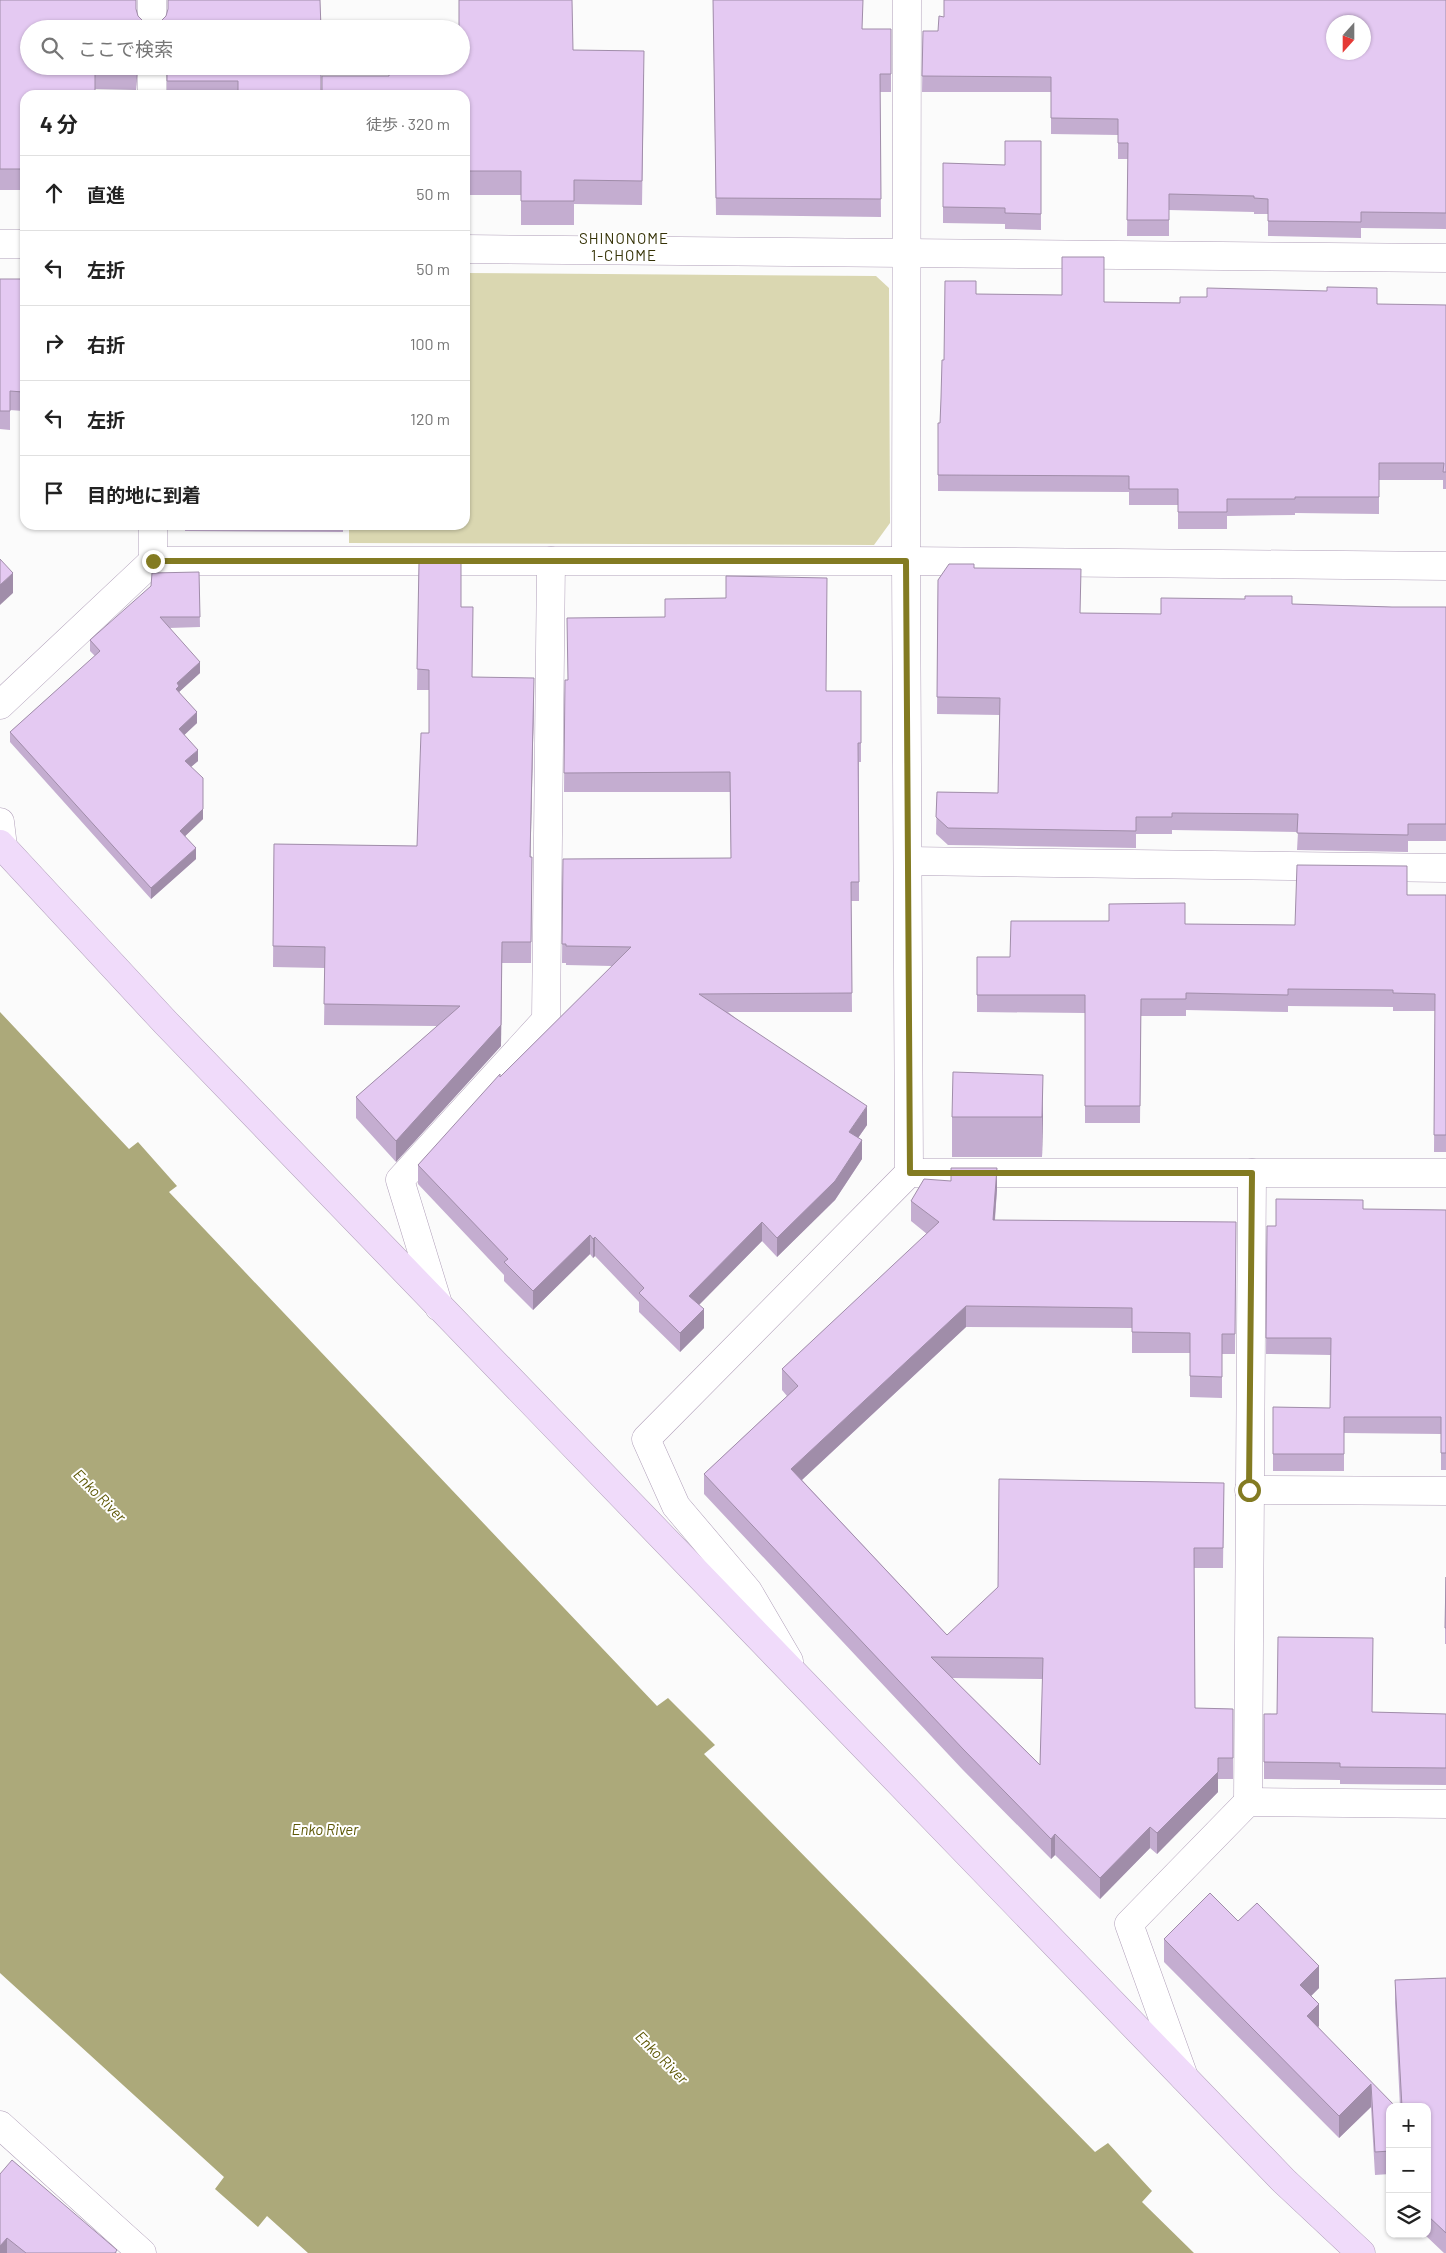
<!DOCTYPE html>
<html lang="ja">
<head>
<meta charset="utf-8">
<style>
  body { margin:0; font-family:Barlow,"Noto Sans JP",sans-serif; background:#f2f2f2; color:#222 }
  .controls { position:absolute; right:15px; bottom:15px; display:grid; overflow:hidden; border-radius:10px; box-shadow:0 1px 4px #0004 }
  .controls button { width:45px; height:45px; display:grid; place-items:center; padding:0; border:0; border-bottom:1px solid #e0e0e0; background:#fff; color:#222; font:25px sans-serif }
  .compass { position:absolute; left:1326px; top:15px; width:45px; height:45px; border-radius:50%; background:#fff; box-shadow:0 1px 4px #0004; rotate:201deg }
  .stop { position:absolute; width:15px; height:15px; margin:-11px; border:4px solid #837b22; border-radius:50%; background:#fff }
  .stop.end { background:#837b22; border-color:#fff; box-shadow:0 1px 5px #0008 }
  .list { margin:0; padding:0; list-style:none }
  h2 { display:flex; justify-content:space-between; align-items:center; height:65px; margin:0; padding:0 20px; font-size:21px }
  h2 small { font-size:16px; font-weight:400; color:#767676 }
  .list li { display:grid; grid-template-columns:32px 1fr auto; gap:15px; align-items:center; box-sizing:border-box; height:75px; padding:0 20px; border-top:1px solid #e0e0e0 }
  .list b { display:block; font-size:19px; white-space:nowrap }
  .list em { font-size:16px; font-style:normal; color:#767676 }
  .icon { flex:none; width:28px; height:28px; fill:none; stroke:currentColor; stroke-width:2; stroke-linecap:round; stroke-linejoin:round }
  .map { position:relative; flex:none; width:1446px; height:2253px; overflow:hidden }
  .search { position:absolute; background:#fff; box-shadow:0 1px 4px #0004; left:20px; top:20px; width:450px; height:55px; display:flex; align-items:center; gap:12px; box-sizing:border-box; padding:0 18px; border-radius:28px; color:#767676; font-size:19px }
  .panel { position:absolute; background:#fff; box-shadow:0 1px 4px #0004; left:20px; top:90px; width:450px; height:440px; border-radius:15px }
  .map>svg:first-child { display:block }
  .green { fill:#dad7b1 }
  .water { fill:#aca97a }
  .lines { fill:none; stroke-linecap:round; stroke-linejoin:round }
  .street-casing { stroke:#b09fb9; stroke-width:29 }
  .secondary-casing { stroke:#b09fb9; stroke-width:29 }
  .street { stroke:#fff; stroke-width:28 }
  .secondary { stroke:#f0dbfa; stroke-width:28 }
  .wall { fill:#c4add0; fill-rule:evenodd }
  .shaded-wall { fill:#a08da9 }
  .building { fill:#e4c9f2; stroke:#a08da9; fill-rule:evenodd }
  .route { stroke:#837b22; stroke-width:6 }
  .labels { text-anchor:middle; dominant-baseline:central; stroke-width:4; stroke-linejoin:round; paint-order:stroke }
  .neighbourhood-label { font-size:15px; letter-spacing:1px; fill:#363307; stroke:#fff }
  .water-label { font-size:15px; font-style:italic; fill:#5e5806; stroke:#fff }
</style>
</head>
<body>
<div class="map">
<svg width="1446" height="2253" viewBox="0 0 1446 2253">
  <rect width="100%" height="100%" fill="#fbfbfb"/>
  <path class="green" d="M465,273L876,276L889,288L890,523L874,545L349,543V525H465Z"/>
  <path class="water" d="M0,1012L129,1149L138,1142L177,1186L169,1192L657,1706L668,1698L715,1745L704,1754L1095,2152L1108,2143L1152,2191L1142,2202L1194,2253H308L267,2216L258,2227L215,2189L224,2177L0,1973Z"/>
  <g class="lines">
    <defs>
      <g id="street">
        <path d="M152,29V0"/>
        <path d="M152,95V66"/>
        <path d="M0,244H25"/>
        <path d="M465,249L1446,258"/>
        <path d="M153,525V561"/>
        <path d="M0,705L153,561H906L1446,566"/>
        <path d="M0,822L3,847"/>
        <path d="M908,861L1446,868"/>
        <path d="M909,1173H1446"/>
        <path d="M439,1307L400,1180L546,1020L551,561"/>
        <path d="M1249,1490L1446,1491"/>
        <path d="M789,1661L748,1591L676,1506L646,1439L909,1173L906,561L907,0"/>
        <path d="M1248,1802L1252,1173"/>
        <path d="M1184,2077L1129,1924L1248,1802L1446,1804"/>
        <path d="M0,2125L142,2253"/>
      </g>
      <path id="secondary" d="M0,844L166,1023L1284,2181L1361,2253"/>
    </defs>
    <use href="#street" class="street-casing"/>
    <use href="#secondary" class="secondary-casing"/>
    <use href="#street" class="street"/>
    <use href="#secondary" class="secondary"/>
  </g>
  <g class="wall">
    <path d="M0,0L136,9L138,16L144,22L152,24L321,29H29V66H138L136,90L95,89L25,95V190H0Z"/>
    <path d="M713,0L863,29H891V92H880L881,217L716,215Z"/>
    <path d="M1446,0V229L1361,228V238L1268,236V214H1254V212L1169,210V236H1127L1128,159H1118V135L1051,134V92H922L923,31H938Z"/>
    <path d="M573,50L644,75L642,205L574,204V225H521V195H465V95L388,76Z"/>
    <path d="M167,66L321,95H167Z"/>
    <path d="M1041,141V230L1005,229V224L943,223V163L1005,165Z"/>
    <path d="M0,279H25V341H24L23,411L10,410V430L0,429Z"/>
    <path d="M976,294L1062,295L1104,302L1446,305V489H1443V480H1379V514L1295,513V515L1227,516V529H1178V505H1129V492L938,491V423H940L944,360Z"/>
    <path d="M185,525H343V532L185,531Z"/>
    <path d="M419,563L461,607L472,677L534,698L530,857H532L531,963H502L501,1046L396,1162L356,1118V1097L437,1026L324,1025L325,968L273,967L274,844L417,846L429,733V690H417Z"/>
    <path d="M974,568L1080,613L1161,614L1292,604L1392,607H1446V841H1408V852L1297,850L1298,832L1172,830V834H1136V848L948,845L936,834L937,792L998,793L1000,715L937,714L938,580Z"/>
    <path d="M199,572L200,627L169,628L200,673L179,692L197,723L184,735L198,761L191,767L203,819L185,836L196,859L151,899L10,742V732L95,656L90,651V640Z"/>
    <path d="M565,680L826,691H861V762H859V901H851L852,1012H728L867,1125L858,1138L862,1159L835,1200L777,1257L762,1241L699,1305L704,1328L680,1352L639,1312V1302L595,1256L593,1258L590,1254L533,1310L504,1281V1275L418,1184V1165L500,1077L612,966L566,965V963H562L563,859L731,858L730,792H564Z"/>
    <path d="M1407,895H1446V1152H1434L1435,1011H1393V1007L1288,1006V1012L1186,1010V1016H1141L1140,1123H1085V1013L977,1012V957H1010L1185,924L1295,925Z"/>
    <path d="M1043,1115L1042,1157H952V1117Z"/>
    <path d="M997,1189L995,1220L1236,1222L1235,1354H1222V1398L1190,1397V1353H1132V1328L966,1327L802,1480L947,1635L1224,1483L1223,1568H1194L1195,1708L1233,1709V1779H1218V1792L1157,1854L1150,1848L1100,1899L1055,1855L1051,1859L963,1770L704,1494V1474L787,1396L782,1390V1369L927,1234L911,1221V1201ZM952,1678L1043,1679L1040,1765Z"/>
    <path d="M1363,1209L1446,1210V1470H1441V1434L1344,1433V1471H1273V1407L1330,1408L1331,1355L1266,1354L1267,1226H1276Z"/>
    <path d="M1446,1577V1644H1445V1628Z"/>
    <path d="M1372,1712L1446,1714V1785L1340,1784V1780L1264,1779V1714Z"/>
    <path d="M1238,1921L1319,1988L1311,1996L1319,2026L1318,2027L1390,2107V2174L1375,2175L1371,2107L1339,2138L1164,1962V1939Z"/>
    <path d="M1446,1978V2253H1444L1424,2234H1427V2107H1400L1395,2003V1980Z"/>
    <path d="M0,2174L117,2253H0Z"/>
  </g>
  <g class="shaded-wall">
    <path d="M137,66H138L136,90Z"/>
    <path d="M13,573V593L0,605V585Z"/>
    <path d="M200,662V673L179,692L176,700L177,683Z"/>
    <path d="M534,678V698L530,878V857Z"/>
    <path d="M197,712V723L179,740V729Z"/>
    <path d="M198,750V761L185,772V761Z"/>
    <path d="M203,778V819L180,841V831Z"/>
    <path d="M196,848V859L151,899V888Z"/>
    <path d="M502,942L501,1046L396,1162V1141Z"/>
    <path d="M1043,1075V1115L1042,1157V1117Z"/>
    <path d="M867,1106V1125L849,1151V1132Z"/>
    <path d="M862,1140V1159L835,1200L777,1257V1238Z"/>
    <path d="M997,1168V1189L993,1241V1220Z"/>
    <path d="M762,1222V1241L689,1315V1296Z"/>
    <path d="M590,1235V1254L533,1310V1291Z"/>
    <path d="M595,1237V1256L593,1258V1239Z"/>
    <path d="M966,1306V1327L791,1490V1469Z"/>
    <path d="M704,1309V1328L680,1352V1333Z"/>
    <path d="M1218,1758V1792L1157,1854V1833Z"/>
    <path d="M1150,1827V1848L1100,1899V1878Z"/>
    <path d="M1055,1834V1855L1051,1859V1839Z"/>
    <path d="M1319,1966V1988L1300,2007V1985Z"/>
    <path d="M1319,2004V2026L1307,2038V2016Z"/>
    <path d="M1371,2084V2107L1339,2138V2116Z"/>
    <path d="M7,2238V2253H0V2246Z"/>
  </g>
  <g class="building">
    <path d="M0,0H136V9L138,16L144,22L152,24L160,22L166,16L168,9V0H320L321,29H29V66H137L136,69H95V95H25V169H0Z"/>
    <path d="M459,0H572L573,50L644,51L642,181L574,180V201H521V171H465V95H322V76H389V66H461V29H459Z"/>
    <path d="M713,0H863L862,29H891V74H880L881,199L716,198Z"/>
    <path d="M944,0H1446V213L1361,212V222L1268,221V199L1254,198V196L1169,194V220H1127L1128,143H1118V119L1051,118V77L922,76L923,31H938L939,16L944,17ZM1334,22H1364V52H1334Z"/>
    <path d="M167,66H321V95H238V81H167Z"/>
    <path d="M1005,141H1041V214L1005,213V208L943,207V163L1005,165Z"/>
    <path d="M1062,257H1104V302L1180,303V297H1207V288L1327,291V287L1377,288V304L1446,305V472H1443L1444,463H1379V497H1295V499H1227V512H1178V489H1129V476L938,475V423H940L941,398L942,360H944L945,281H976V294L1062,295Z"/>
    <path d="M0,279H25V322H24L23,392L10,391V411H0Z"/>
    <path d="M0,559L13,573L0,585Z"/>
    <path d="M419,563H461V607H473L472,677L534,678L530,857H532L531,942H502L501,1025L396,1141L356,1097L460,1006L324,1004L325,947L273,946L274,844L417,846L421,733H429V670L417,669Z"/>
    <path d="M949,564H974V568L1081,569L1080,613L1161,614V598L1245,599V596H1292V604L1392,607H1446V824H1408V835L1297,833L1298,814L1172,813V817H1136V831L948,828L936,817L937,792L998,793L1000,698L937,697L938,580Z"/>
    <path d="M199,572L200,617H160L200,662L177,683L179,686L176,689L197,712L179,729L198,750L185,761L203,778V809L180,831L196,848L151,888L10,732L100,651L90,640L151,586L152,573Z"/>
    <path d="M726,576L827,578L826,691H861V743H858L859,882H851L852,993L699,994L867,1106L849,1132L862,1140L835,1181L777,1238L762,1222L689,1296L704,1309L680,1333L639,1293L644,1288L595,1237L593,1239L590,1235L533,1291L504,1262L508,1259L418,1165L500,1074V1077L631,947L566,946V944H562L563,859L731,858L730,772L564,773L565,680H568L567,618L665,617V599L726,598Z"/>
    <path d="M1297,865L1407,866V895H1446V1135H1434L1435,994L1393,993V990L1288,989V995L1186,993V999H1141L1140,1106H1085V995H977V957H1010L1011,921H1109V904L1185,903V924L1295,925Z"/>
    <path d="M953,1072L1043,1075L1042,1117H952Z"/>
    <path d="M951,1168H997L993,1220L1236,1222L1235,1334H1222V1377L1190,1376V1333L1132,1332V1308L966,1306L791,1469L947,1635L998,1587L999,1479L1224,1483L1223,1548H1194L1195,1708L1233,1709V1758H1218V1772L1157,1833L1150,1827L1100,1878L1055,1834L1051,1839L963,1749L704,1474L798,1386L782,1369L939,1222L911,1201L924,1179L951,1181ZM931,1657L1043,1658L1040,1765Z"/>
    <path d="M1276,1199L1363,1200V1209L1446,1210V1453H1441V1417H1344V1454H1273V1407L1330,1408L1331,1338H1266L1267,1226H1276Z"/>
    <path d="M1446,1577V1628H1445Z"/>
    <path d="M1278,1637L1373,1638L1372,1712L1446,1714V1768L1340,1767V1763L1264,1762V1714H1277Z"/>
    <path d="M1210,1893L1238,1921L1257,1903L1319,1966L1300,1985L1319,2004L1307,2016L1396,2107H1390V2151L1375,2152L1371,2084L1339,2116L1164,1939Z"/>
    <path d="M1446,1978V2233L1427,2215V2107H1402L1395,1980Z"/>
    <path d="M12,2160L117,2250L115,2253H26L7,2238L0,2246V2174Z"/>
  </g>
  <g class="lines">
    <path class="route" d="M153,561H906L910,1173H1252L1249,1490"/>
  </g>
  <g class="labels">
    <g class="neighbourhood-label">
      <text x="624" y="238">SHINONOME<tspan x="624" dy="17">1-CHOME</tspan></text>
    </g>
    <g class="water-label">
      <text transform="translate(100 1495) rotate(45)">Enko River</text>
      <text x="325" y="1829">Enko River</text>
      <text transform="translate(662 2057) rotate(45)">Enko River</text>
    </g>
  </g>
</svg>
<div class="controls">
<button>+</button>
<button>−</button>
<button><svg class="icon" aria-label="layers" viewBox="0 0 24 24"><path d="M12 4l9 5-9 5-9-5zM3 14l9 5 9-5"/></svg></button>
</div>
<svg class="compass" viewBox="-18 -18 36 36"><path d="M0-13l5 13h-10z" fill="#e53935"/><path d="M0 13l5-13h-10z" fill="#767676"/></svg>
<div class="stop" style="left:1249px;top:1490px"></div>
<div class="stop end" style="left:153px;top:561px"></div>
<div class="search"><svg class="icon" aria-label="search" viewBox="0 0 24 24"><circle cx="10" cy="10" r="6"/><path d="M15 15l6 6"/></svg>ここで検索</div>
<section class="panel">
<h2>4 分<small>徒歩 · 320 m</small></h2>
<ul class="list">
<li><svg class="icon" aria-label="ahead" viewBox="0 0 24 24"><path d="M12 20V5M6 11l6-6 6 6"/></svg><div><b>直進</b></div><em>50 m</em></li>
<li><svg class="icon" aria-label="left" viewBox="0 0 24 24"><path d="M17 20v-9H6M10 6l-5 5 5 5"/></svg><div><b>左折</b></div><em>50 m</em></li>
<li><svg class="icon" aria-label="right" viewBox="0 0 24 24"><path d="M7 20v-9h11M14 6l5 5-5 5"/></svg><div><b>右折</b></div><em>100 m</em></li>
<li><svg class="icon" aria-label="left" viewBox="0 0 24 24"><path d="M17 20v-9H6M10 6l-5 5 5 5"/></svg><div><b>左折</b></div><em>120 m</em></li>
<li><svg class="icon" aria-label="arrive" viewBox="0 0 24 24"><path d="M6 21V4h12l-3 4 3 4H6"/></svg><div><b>目的地に到着</b></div></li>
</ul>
</section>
</div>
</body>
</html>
